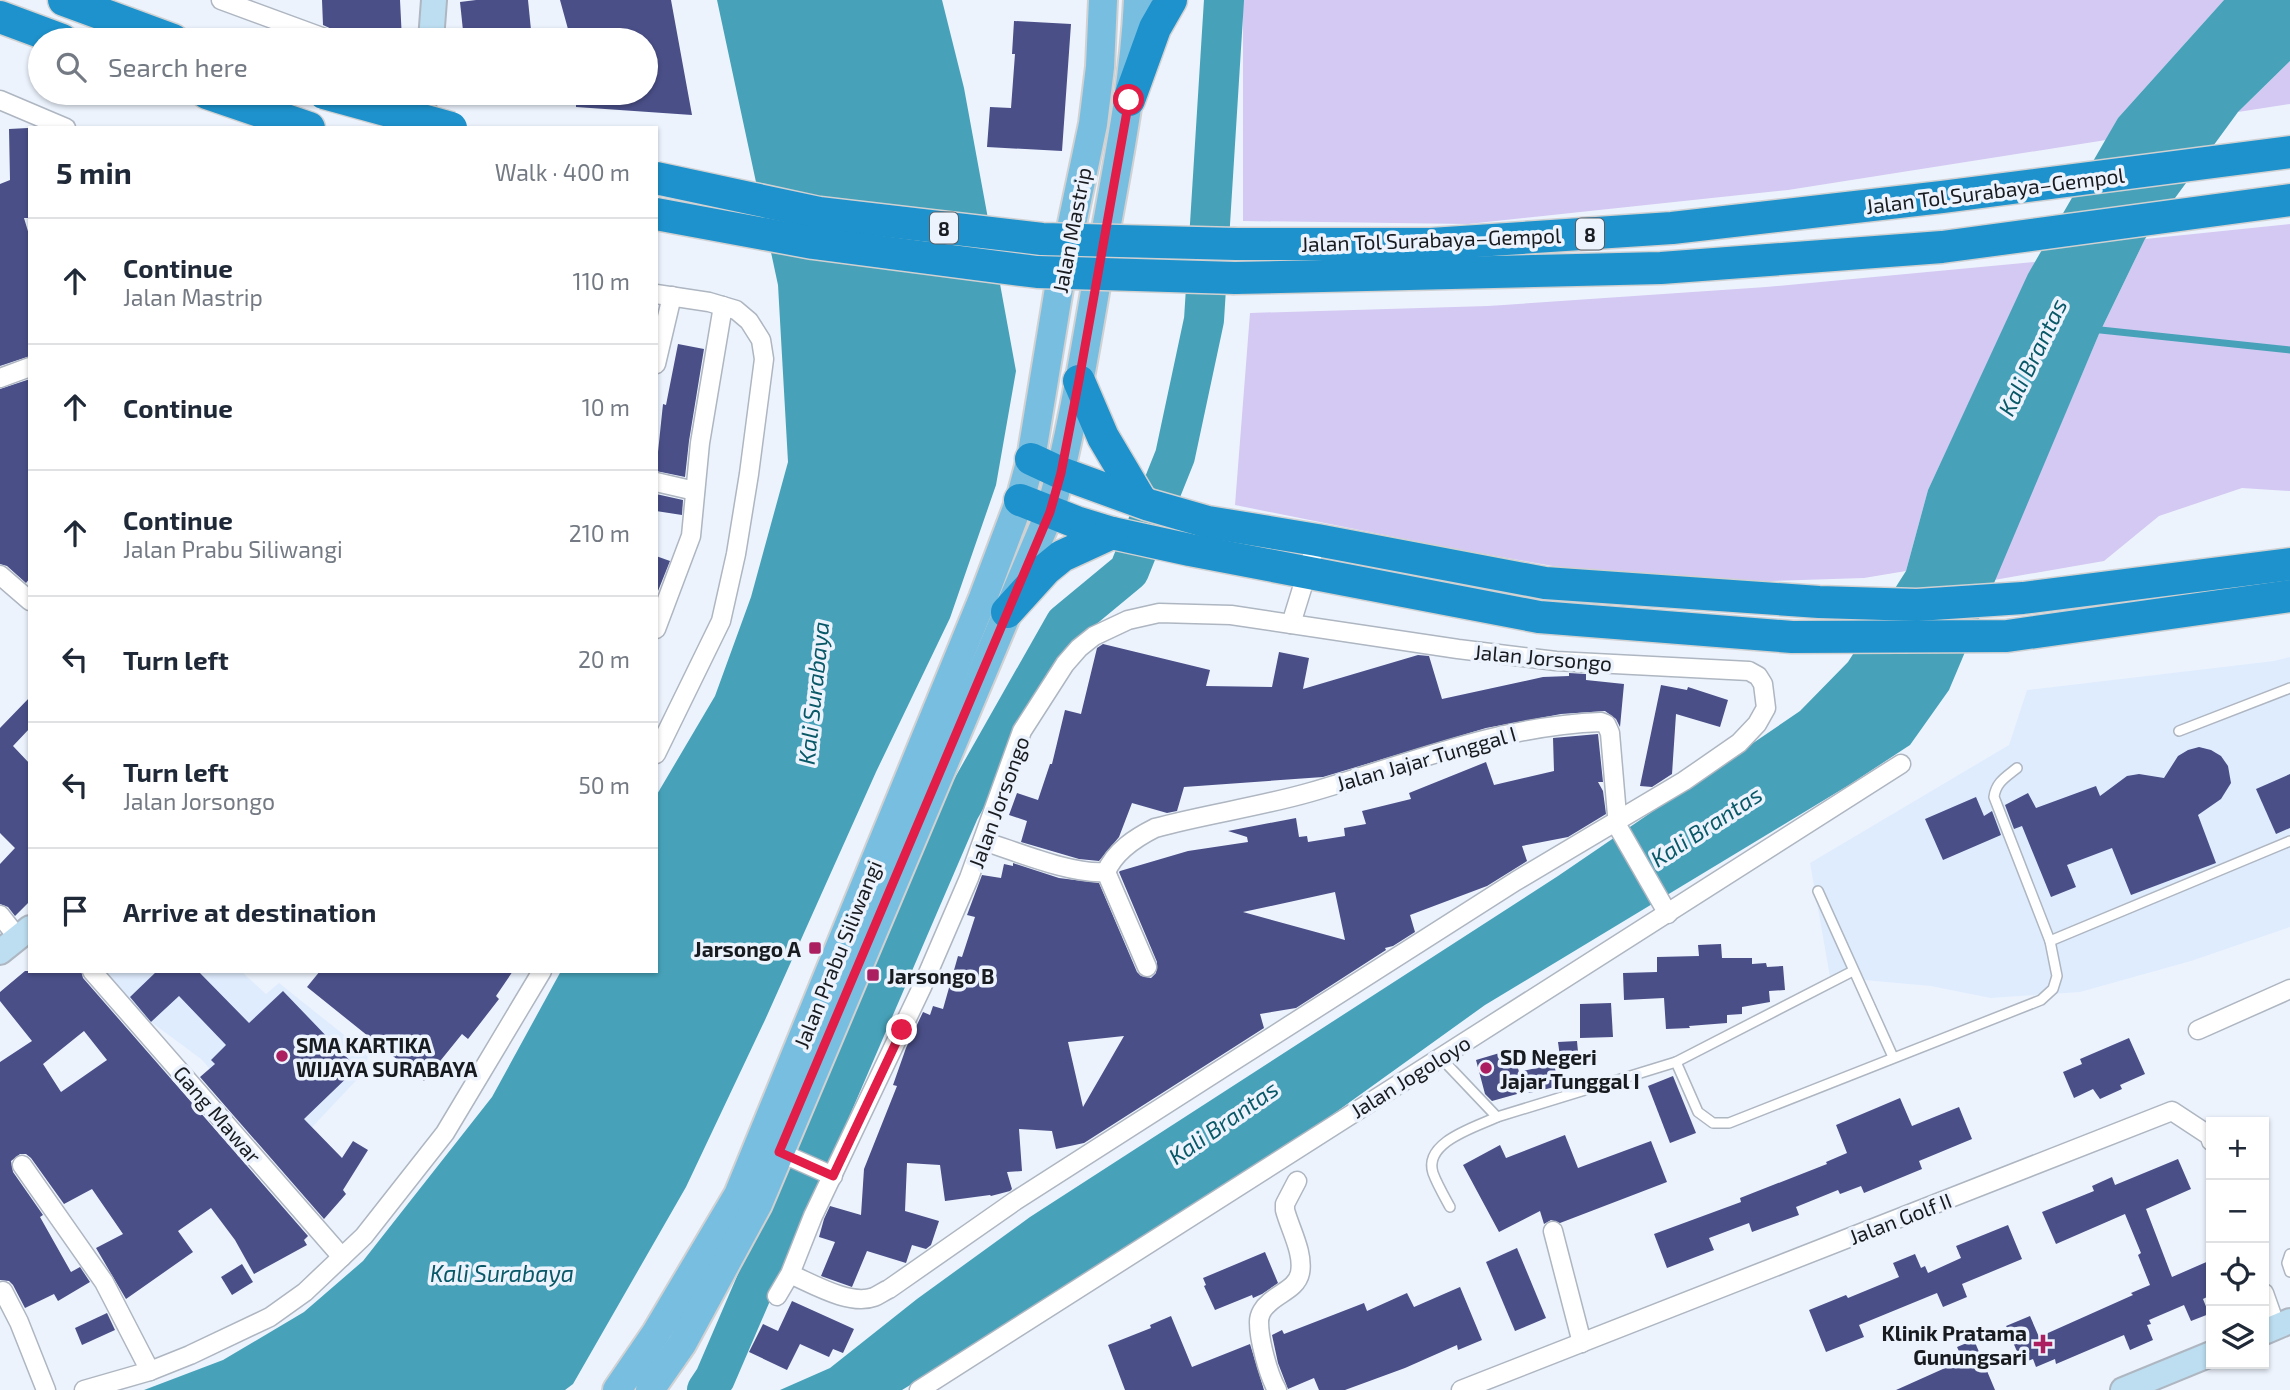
<!DOCTYPE html>
<html lang="en">
<head>
<meta charset="utf-8">
<style>
  body { margin:0; font-family:"Exo 2",sans-serif; background:#f6f6f7; color:#1f2937 }
  .controls { position:absolute; right:21px; bottom:21px; display:grid; overflow:hidden; border-radius:0px; box-shadow:0 2px 5px #0004 }
  .controls button { width:63px; height:63px; display:grid; place-items:center; padding:0; border:0; border-bottom:2px solid #e0e1e3; background:#fff; color:#1f2937; font:35px sans-serif }
  .stop { position:absolute; width:21px; height:21px; margin:-16px; border:5px solid #e11d48; border-radius:50%; background:#fff }
  .stop.end { background:#e11d48; border-color:#fff; box-shadow:0 2px 7px #0008 }
  .list { margin:0; padding:0; list-style:none }
  h2 { display:flex; justify-content:space-between; align-items:center; height:91px; margin:0; padding:0 28px; font-size:30px }
  h2 small { font-size:23px; font-weight:400; color:#747a83 }
  .list li { display:grid; grid-template-columns:46px 1fr auto; gap:21px; align-items:center; box-sizing:border-box; height:126px; padding:0 28px; border-top:2px solid #e0e1e3 }
  .list b { display:block; font-size:26px; white-space:nowrap }
  .list p { margin:0; font-size:23px; white-space:nowrap; color:#747a83 }
  .list em { font-size:23px; font-style:normal; color:#747a83 }
  .icon { flex:none; width:38px; height:38px; fill:none; stroke:currentColor; stroke-width:2; stroke-linecap:round; stroke-linejoin:round }
  .map { position:relative; flex:none; width:2290px; height:1390px; overflow:hidden }
  .search { position:absolute; background:#fff; box-shadow:0 2px 5px #0004; left:28px; top:28px; width:630px; height:77px; display:flex; align-items:center; gap:18px; box-sizing:border-box; padding:0 24px; border-radius:38px; color:#747a83; font-size:26px }
  .panel { position:absolute; background:#fff; box-shadow:0 2px 5px #0004; left:28px; top:126px; width:630px; height:847px; border-radius:0px }
  .map>svg:first-child { display:block }
  .built { fill:#dfecfe }
  .green { fill:#d4c9f2 }
  .water { fill:#47a2b9 }
  .lines { fill:none; stroke-linecap:round; stroke-linejoin:round }
  .stream { stroke:#47a2b9; stroke-width:7 }
  .river { stroke:#47a2b9; stroke-width:40 }
  .building { fill:#4a4f88; fill-rule:evenodd }
  .service-casing { stroke:#aeb6c1; stroke-width:12 }
  .minor-casing { stroke:#aeb6c1; stroke-width:21 }
  .secondary-casing { stroke:#aeb6c1; stroke-width:28 }
  .primary-casing { stroke:#d1d1d2; stroke-width:32 }
  .motorway-casing { stroke:#d1d1d2; stroke-width:35 }
  .service { stroke:#fff; stroke-width:9 }
  .minor { stroke:#fff; stroke-width:18 }
  .secondary { stroke:#bcdef0; stroke-width:24 }
  .primary { stroke:#78bee0; stroke-width:28 }
  .motorway { stroke:#1e92cc; stroke-width:32 }
  .motorway-bridge-casing { stroke:#d1d1d2; stroke-width:35; stroke-linecap:butt }
  .motorway-bridge { stroke:#1e92cc; stroke-width:32 }
  .route { stroke:#e11d48; stroke-width:9 }
  .poi-dot { fill:#ab1f60; stroke:#ecf3fd; stroke-width:2.5 }
  .labels { text-anchor:middle; dominant-baseline:central; stroke-width:7; stroke-linejoin:round; paint-order:stroke }
  .shield { fill:#ecf3fd; stroke:#585c62; stroke-width:2 }
  .shield-label { font-size:19px; font-weight:bold; fill:#181b1f }
  .street-label { font-size:21px; fill:#181b1f; stroke:#ecf3fd }
  .poi-label { font-size:21px; font-weight:bold; fill:#181b1f; stroke:#ecf3fd; text-anchor:start }
  .water-label { font-size:23px; font-style:italic; fill:#095868; stroke:#ecf3fd }
</style>
</head>
<body>
<div class="map">
<svg width="2290" height="1390" viewBox="0 0 2290 1390">
  <rect width="100%" height="100%" fill="#ecf3fd"/>
  <g class="built">
    <path d="M2290,657V927L2191,961L2080,992L1991,998L1931,986L1830,977L1810,863L2009,745L2027,690L2274,661Z"/>
    <path d="M98,971H241L266,994L279,983L368,1054L366,1070L302,1138L236,1098L201,1059L120,999Z"/>
  </g>
  <g class="green">
    <path d="M1243,0H2224L2118,118L2106,140L1788,190L1468,224L1243,221Z"/>
    <path d="M2290,61V104L2238,112Z"/>
    <path d="M2290,224V491L2242,488L2159,516L2104,561L1994,580L2099,334L2145,239Z"/>
    <path d="M2035,262L1928,490L1906,571L1864,578L1742,582L1582,571L1449,548L1235,505L1250,313L1488,306L1766,287Z"/>
  </g>
  <g class="water">
    <path d="M717,0H942L964,88L1016,371L996,485L950,618L876,772L765,1020L686,1187L573,1384L565,1390H144L223,1360L304,1312L363,1261L492,1097L561,971H656V796L715,696L751,597L788,462L778,285Z"/>
    <path d="M2224,0H2290V61L2238,112L2145,239L2099,334L1949,690L1910,745L1849,785L1485,1005L1311,1130L999,1331L902,1390H780L830,1368L917,1299L1030,1217L1558,876L1800,711L1848,662L1906,571L1928,490L2028,274L2118,118Z"/>
  </g>
  <g class="lines">
    <path class="stream" d="M2091,329L2290,350"/>
    <path class="river" d="M707,1390L715,1378L959,811L1065,624L1129,571L1175,456L1204,320L1224,0"/>
  </g>
  <g class="building">
    <path d="M322,0H400L402,40H351L352,30L336,31L323,25Z"/>
    <path d="M476,0H528L532,40H464L460,2Z"/>
    <path d="M560,0H671L692,115L576,107V93H646V40H571Z"/>
    <path d="M1014,21L1071,24L1062,151L987,147L990,107L1011,108L1015,54H1012Z"/>
    <path d="M28,128L30,218H24L30,238V356L0,366V184L10,180L9,129Z"/>
    <path d="M678,344L704,349L689,441L685,477L656,471L663,404L666,405Z"/>
    <path d="M30,379V578L26,583L7,566L0,564V389Z"/>
    <path d="M656,494L683,500L682,515L656,511Z"/>
    <path d="M656,556L670,561L656,596Z"/>
    <path d="M1103,644L1210,670L1206,686L1272,687L1279,652L1309,658L1303,689L1418,655L1429,656L1442,699L1543,677L1569,676V673L1586,674V680L1624,684L1620,727L1616,719L1605,711L1561,714L1486,728L1323,777L1184,787L1177,811L1167,813L1132,803L1119,837L1099,861L1079,859L1021,842L1027,821L1009,815L1017,793L1038,800L1050,764H1052L1065,710L1081,714L1097,648Z"/>
    <path d="M1661,685L1687,690L1688,687L1728,700L1720,727L1676,714L1672,774L1652,787L1640,786Z"/>
    <path d="M30,697V728L13,746L30,764V901L15,916L8,907L0,904V864L15,848L0,833V728Z"/>
    <path d="M1598,734L1603,782H1598L1603,791L1606,814L1568,837L1522,846L1527,861L1487,886L1410,915L1415,932L1393,946L1385,948L1386,950L1296,1008L1260,1014L1264,1028L1084,1143L1056,1149L1052,1131L1019,1129L1022,1171L1007,1172L1012,1189L1010,1191L991,1196L990,1195L945,1201L940,1165L907,1163L905,1211L939,1221L931,1245L926,1249L912,1245L906,1263L867,1251L852,1287L821,1276L835,1242L819,1237L824,1219L830,1206L861,1215L864,1169L897,1086L893,1085L906,1048L923,1012L930,1015L933,1006L943,1009L958,956L962,957L975,917L967,915L982,875L1001,878L1004,864L1013,866V863L1059,878L1099,883L1137,972L1141,976L1151,978L1156,973L1157,962L1119,872L1120,871L1188,851L1248,842L1247,837L1228,831L1296,818L1299,837L1307,836L1308,842L1345,836L1344,828L1366,824L1362,811L1411,799L1409,793L1486,762L1494,785L1554,771L1553,738ZM1335,892L1345,940L1243,912ZM1124,1036L1083,1107L1068,1042Z"/>
    <path d="M2199,747L2211,750L2221,756L2228,766L2231,783L2221,799L2198,815L2216,863L2131,895L2112,848L2067,865L2076,887L2051,897L2022,826L2014,829L2005,805L2028,793L2036,808L2096,786L2100,796L2127,776L2139,774L2164,778L2178,756L2188,750Z"/>
    <path d="M2290,774V828L2276,834L2256,789Z"/>
    <path d="M1976,797L1984,816L1992,811L2001,835L1943,860L1925,819Z"/>
    <path d="M1721,944L1722,958H1752V964L1766,963L1767,967L1783,966L1785,990L1769,991L1770,1002L1742,1007V1014L1727,1015V1023L1689,1026L1690,1028L1666,1029L1664,998L1624,1000L1623,973L1657,972V957L1699,956L1698,945Z"/>
    <path d="M25,971H81L83,978L308,1236L304,1240L307,1245L254,1274L235,1240L211,1208L178,1231L193,1252L126,1299L96,1248L123,1234L92,1189L64,1204L31,1158L26,1154H20L11,1161L13,1172L43,1215L40,1217L71,1272L80,1267L90,1282L58,1301L54,1294L25,1308L13,1285L9,1281L0,1280V1062L32,1041L0,1001V992ZM84,1031L107,1060L61,1092L43,1064Z"/>
    <path d="M157,971H198L249,1023L283,991L357,1068L304,1119L342,1158L353,1141L368,1150L343,1190L346,1194L324,1219L200,1077L215,1064L211,1060L226,1045L179,996L151,1022L130,997Z"/>
    <path d="M320,971H513L496,996L499,999L468,1039L462,1034L424,1081L307,987Z"/>
    <path d="M1611,1003L1613,1037L1580,1038V1004Z"/>
    <path d="M2129,1038L2145,1074L2120,1085L2122,1089L2100,1099L2093,1089L2074,1098L2063,1072L2082,1064L2080,1059Z"/>
    <path d="M1577,1041L1579,1063L1561,1064L1558,1042Z"/>
    <path d="M1513,1049L1519,1072L1554,1064L1559,1086L1529,1093L1528,1091L1492,1101L1485,1094L1476,1060Z"/>
    <path d="M1673,1076L1696,1133L1670,1143L1648,1086Z"/>
    <path d="M1900,1098L1912,1126L1959,1107L1972,1139L1919,1161L1922,1169L1864,1193L1861,1186L1840,1194L1838,1190L1796,1207L1799,1215L1752,1232L1749,1223L1709,1238L1714,1250L1667,1268L1654,1234L1741,1202L1740,1198L1827,1164L1826,1162L1847,1153L1836,1125Z"/>
    <path d="M1565,1135L1578,1168L1651,1141L1667,1182L1560,1223L1551,1220L1544,1224L1540,1211L1499,1232L1463,1165L1500,1145L1506,1158Z"/>
    <path d="M2178,1159L2191,1189L2146,1209L2172,1277L2211,1260V1295L2203,1299L2209,1314L2191,1321L2184,1305L2149,1320L2151,1324L2147,1325L2153,1340L2130,1350L2124,1335L2056,1364L2055,1359L2036,1367L2033,1359L2022,1363L2006,1326L2030,1316L2039,1337L2133,1295L2131,1293L2150,1285L2138,1255L2141,1253L2125,1214L2056,1244L2042,1212L2094,1191L2092,1186L2112,1177L2115,1185Z"/>
    <path d="M2008,1225L2022,1259L1962,1284L1967,1297L1943,1307L1937,1293L1859,1325L1864,1337L1826,1352L1809,1310L1846,1295L1848,1298L1899,1277L1893,1263L1915,1254L1921,1268L1925,1266L1928,1273L1961,1258L1956,1246Z"/>
    <path d="M1517,1248L1546,1318L1515,1331L1486,1262Z"/>
    <path d="M1265,1252L1278,1283L1262,1294L1253,1298L1252,1295L1215,1310L1204,1286L1206,1285L1203,1278Z"/>
    <path d="M242,1264L253,1282L232,1295L221,1277Z"/>
    <path d="M1460,1287L1482,1340L1458,1350L1457,1345L1405,1368L1345,1390H1319L1314,1378L1288,1389L1278,1363L1272,1335L1282,1330L1284,1334L1364,1303L1367,1311L1407,1293L1414,1307Z"/>
    <path d="M792,1301L854,1329L843,1353L833,1349L829,1357L800,1344L787,1370L749,1352L763,1324L778,1331Z"/>
    <path d="M107,1313L115,1330L82,1345L75,1328Z"/>
    <path d="M1171,1316L1192,1367L1250,1344L1264,1390H1125L1108,1345L1151,1328L1150,1325Z"/>
    <path d="M1974,1340L1995,1390H1896L1963,1360L1957,1347Z"/>
  </g>
  <g class="lines">
    <defs>
      <g id="service">
        <path d="M2179,731L2290,688"/>
        <path d="M1818,891L1893,1057"/>
        <path d="M2050,941L2290,841"/>
        <path d="M1440,1057L1497,1117L1676,1062L1698,1112L1713,1123H1729L2041,1000L2053,989L2057,976L2050,941L1994,797C1996,782 2006,777 2017,768"/>
        <path d="M1676,1062L1853,971"/>
        <path d="M1450,1207C1444,1196 1437,1184 1433,1173C1423,1142 1476,1127 1497,1117"/>
        <path d="M2290,1254L2287,1263L2290,1272"/>
      </g>
      <g id="minor">
        <path d="M221,0L330,40"/>
        <path d="M0,100L66,128"/>
        <path d="M656,294L709,302L736,310L749,321L761,340L764,359L749,474L736,554L721,621L656,754"/>
        <path d="M656,364L672,296"/>
        <path d="M0,378L30,367"/>
        <path d="M656,482L695,491"/>
        <path d="M0,575L30,601"/>
        <path d="M1291,624L1317,540"/>
        <path d="M656,629L691,536L700,443L723,306"/>
        <path d="M983,841C1018,852 1072,875 1106,872L1147,967"/>
        <path d="M1106,872C1115,851 1135,838 1155,828C1206,814 1259,807 1311,792C1409,764 1497,726 1601,722L1606,724L1610,733L1618,827L1668,914"/>
        <path d="M0,915L19,939"/>
        <path d="M92,971L342,1257"/>
        <path d="M2198,1030L2290,989"/>
        <path d="M779,1152L833,1176"/>
        <path d="M22,1165L104,1282L150,1371"/>
        <path d="M1553,1231L1582,1343"/>
        <path d="M3,1291L19,1322L46,1390"/>
        <path d="M2264,1293L2276,1327"/>
        <path d="M777,1296L790,1274L813,1216L922,987L969,878L1022,731L1065,664L1079,648L1094,636L1128,620L1159,613L1231,615L1458,649L1556,661L1749,671L1758,676L1763,684L1766,708L1757,724L1739,743L1684,781L1516,881L1229,1064L1015,1201L889,1289C884,1291 879,1295 874,1297C850,1306 813,1284 790,1274"/>
        <path d="M84,1390L150,1371L190,1355L270,1317L305,1292L364,1236L445,1133L542,971"/>
        <path d="M919,1390L1901,764"/>
        <path d="M1277,1390C1268,1374 1259,1340 1259,1322C1259,1314 1264,1307 1269,1303C1279,1293 1297,1288 1300,1273C1304,1253 1290,1229 1285,1210V1204L1297,1181"/>
        <path d="M1461,1390L2172,1111L2210,1136L2211,1141"/>
      </g>
      <g id="secondary">
        <path d="M431,40L434,0"/>
        <path d="M420,128L425,93"/>
        <path d="M0,952L30,928"/>
        <path d="M2264,1332L2290,1321"/>
        <path d="M2123,1390L2211,1354"/>
      </g>
      <g id="primary">
        <path d="M617,1390L656,1333L738,1195L983,598L1020,500L1031,459L1061,276L1093,124L1100,67L1103,0"/>
        <path d="M650,1390L682,1344L758,1204L1050,512C1073,429 1086,343 1101,257C1116,172 1134,87 1138,0"/>
      </g>
      <g id="motorway">
        <path d="M64,0L173,40"/>
        <path d="M0,17L62,40"/>
        <path d="M207,93L309,128"/>
        <path d="M1129,100L1155,28L1171,0"/>
        <path d="M1236,244H1431L1672,228L1942,197L2290,152"/>
        <path d="M1235,278L1661,268L1942,247L2290,200"/>
        <path d="M1079,381L1103,437L1141,501"/>
        <path d="M1031,459L1061,473L1149,505L1208,522L1317,540L1545,583L1819,602L1917,605L2023,598L2290,564"/>
        <path d="M1020,500L1076,522L1112,533L1190,550L1539,617L1792,637L2007,636L2290,596"/>
        <path d="M1007,612L1046,569L1062,556L1112,533"/>
      </g>
    </defs>
    <use href="#service" class="service-casing"/>
    <use href="#minor" class="minor-casing"/>
    <use href="#secondary" class="secondary-casing"/>
    <use href="#primary" class="primary-casing"/>
    <use href="#motorway" class="motorway-casing"/>
    <use href="#service" class="service"/>
    <use href="#minor" class="minor"/>
    <use href="#secondary" class="secondary"/>
    <use href="#primary" class="primary"/>
    <use href="#motorway" class="motorway"/>
    <defs>
      <g id="motorway-bridge">
        <path d="M324,93L451,128"/>
        <path d="M656,178L819,213L1042,239L1236,244"/>
        <path d="M656,214L813,243L1037,272L1235,278"/>
      </g>
    </defs>
    <use href="#motorway-bridge" class="motorway-bridge-casing"/>
    <use href="#motorway-bridge" class="motorway-bridge"/>
  </g>
  <g class="lines">
    <path class="route" d="M902,1030L833,1176L779,1152L1050,512L1061,473L1079,380L1129,100"/>
  </g>
  <g class="poi-dot">
    <rect x="808" y="941" width="14" height="14" rx="3.5"/>
    <rect x="866" y="968" width="14" height="14" rx="3.5"/>
    <circle cx="282" cy="1056" r="7"/>
    <circle cx="1486" cy="1068" r="7"/>
    <path d="M2039.5 1333.5h7v7h7v7h-7v7h-7v-7h-7v-7h7z"/>
  </g>
  <g class="labels">
    <g class="shield">
      <rect x="930" y="212.5" width="28" height="31" rx="5"/>
      <rect x="1576" y="218.5" width="28" height="31" rx="5"/>
    </g>
    <g class="shield-label">
      <text x="944" y="228">8</text>
      <text x="1590" y="234">8</text>
    </g>
    <g class="street-label">
      <text transform="translate(1995 190) rotate(-7)">Jalan Tol Surabaya–Gempol</text>
      <text transform="translate(1071 230) rotate(-79)">Jalan Mastrip</text>
      <text transform="translate(1431 239) rotate(-2)">Jalan Tol Surabaya–Gempol</text>
      <text transform="translate(1543 657) rotate(5)">Jalan Jorsongo</text>
      <text transform="translate(1426 758) rotate(-16)">Jalan Jajar Tunggal I</text>
      <text transform="translate(998 802) rotate(-70)">Jalan Jorsongo</text>
      <text transform="translate(837 954) rotate(-68)">Jalan Prabu Siliwangi</text>
      <text transform="translate(1410 1076) rotate(-32)">Jalan Jogoloyo</text>
      <text transform="translate(218 1114) rotate(49)">Gang Mawar</text>
      <text transform="translate(1900 1218) rotate(-21)">Jalan Golf II</text>
    </g>
    <g class="poi-label">
      <text x="801" y="948" text-anchor="end">Jarsongo A</text>
      <text x="887" y="975">Jarsongo B</text>
      <text x="296" y="1044">SMA KARTIKA<tspan x="296" dy="24">WIJAYA SURABAYA</tspan></text>
      <text x="1500" y="1056">SD Negeri<tspan x="1500" dy="24">Jajar Tunggal I</tspan></text>
      <text x="2027" y="1332" text-anchor="end">Klinik Pratama<tspan x="2027" dy="24">Gunungsari</tspan></text>
    </g>
    <g class="water-label">
      <text transform="translate(2032 357) rotate(-64)">Kali Brantas</text>
      <text transform="translate(813 693) rotate(-84)">Kali Surabaya</text>
      <text transform="translate(1706 826) rotate(-33)">Kali Brantas</text>
      <text transform="translate(1223 1122) rotate(-35)">Kali Brantas</text>
      <text x="502" y="1273">Kali Surabaya</text>
    </g>
  </g>
</svg>
<div class="controls">
<button>+</button>
<button>−</button>
<button><svg class="icon" aria-label="locate" viewBox="0 0 24 24"><circle cx="12" cy="12" r="6"/><path d="M12 2v4M12 18v4M2 12h4M18 12h4"/></svg></button>
<button><svg class="icon" aria-label="layers" viewBox="0 0 24 24"><path d="M12 4l9 5-9 5-9-5zM3 14l9 5 9-5"/></svg></button>
</div>
<div class="stop" style="left:1129px;top:100px"></div>
<div class="stop end" style="left:902px;top:1030px"></div>
<div class="search"><svg class="icon" aria-label="search" viewBox="0 0 24 24"><circle cx="10" cy="10" r="6"/><path d="M15 15l6 6"/></svg>Search here</div>
<section class="panel">
<h2>5 min<small>Walk · 400 m</small></h2>
<ul class="list">
<li><svg class="icon" aria-label="ahead" viewBox="0 0 24 24"><path d="M12 20V5M6 11l6-6 6 6"/></svg><div><b>Continue</b><p>Jalan Mastrip</p></div><em>110 m</em></li>
<li><svg class="icon" aria-label="ahead" viewBox="0 0 24 24"><path d="M12 20V5M6 11l6-6 6 6"/></svg><div><b>Continue</b></div><em>10 m</em></li>
<li><svg class="icon" aria-label="ahead" viewBox="0 0 24 24"><path d="M12 20V5M6 11l6-6 6 6"/></svg><div><b>Continue</b><p>Jalan Prabu Siliwangi</p></div><em>210 m</em></li>
<li><svg class="icon" aria-label="left" viewBox="0 0 24 24"><path d="M17 20v-9H6M10 6l-5 5 5 5"/></svg><div><b>Turn left</b></div><em>20 m</em></li>
<li><svg class="icon" aria-label="left" viewBox="0 0 24 24"><path d="M17 20v-9H6M10 6l-5 5 5 5"/></svg><div><b>Turn left</b><p>Jalan Jorsongo</p></div><em>50 m</em></li>
<li><svg class="icon" aria-label="arrive" viewBox="0 0 24 24"><path d="M6 21V4h12l-3 4 3 4H6"/></svg><div><b>Arrive at destination</b></div></li>
</ul>
</section>
</div>
</body>
</html>
